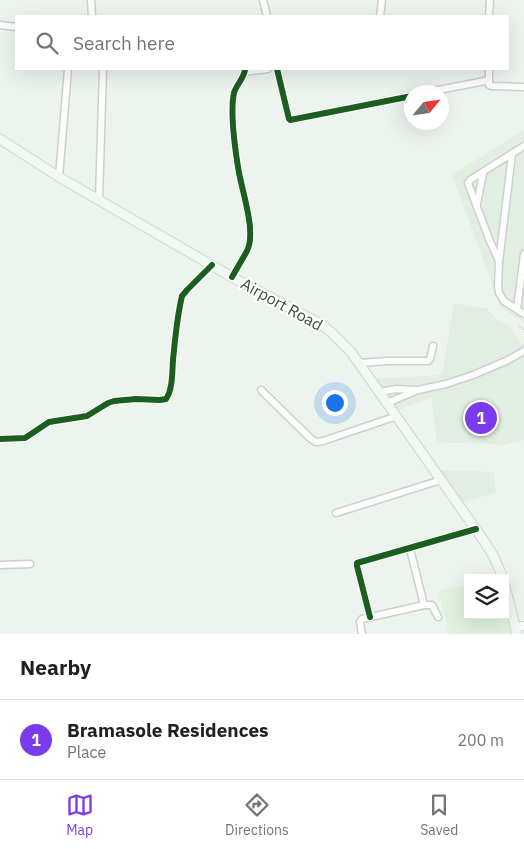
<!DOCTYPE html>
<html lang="en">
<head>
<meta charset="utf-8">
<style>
  body { margin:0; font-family:"IBM Plex Sans",sans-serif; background:#f2f2f2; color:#202124 }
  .controls { position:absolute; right:15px; bottom:15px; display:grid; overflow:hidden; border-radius:0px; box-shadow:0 5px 20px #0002 }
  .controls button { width:45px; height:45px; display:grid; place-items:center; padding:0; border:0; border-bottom:1px solid #e0e0e0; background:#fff; color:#202124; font:25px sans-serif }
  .compass { position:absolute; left:404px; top:85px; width:45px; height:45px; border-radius:50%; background:#fff; box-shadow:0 5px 20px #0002; rotate:61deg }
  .you { position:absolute; left:334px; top:402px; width:18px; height:18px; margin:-12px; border:4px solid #fff; border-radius:50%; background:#1a73e8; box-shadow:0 0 0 8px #1a73e833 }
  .badge { display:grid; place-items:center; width:32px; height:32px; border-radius:50%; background:#7c3aed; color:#fff; font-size:16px; font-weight:700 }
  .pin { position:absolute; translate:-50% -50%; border:2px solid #fff; box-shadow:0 1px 5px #0006 }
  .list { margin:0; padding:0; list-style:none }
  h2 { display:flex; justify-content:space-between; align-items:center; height:65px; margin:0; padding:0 20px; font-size:21px }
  h2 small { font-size:16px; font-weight:400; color:#757577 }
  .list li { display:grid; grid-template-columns:32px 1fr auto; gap:15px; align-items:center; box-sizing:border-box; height:80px; padding:0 20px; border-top:1px solid #e0e0e0 }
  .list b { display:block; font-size:19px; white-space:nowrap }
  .list p { margin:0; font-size:16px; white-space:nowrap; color:#757577 }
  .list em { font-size:16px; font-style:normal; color:#757577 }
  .icon { flex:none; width:28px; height:28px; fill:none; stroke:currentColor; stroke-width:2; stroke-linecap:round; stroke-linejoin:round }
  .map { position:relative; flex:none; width:524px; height:634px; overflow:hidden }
  .search { position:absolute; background:#fff; box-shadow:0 5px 20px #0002; left:15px; right:15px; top:15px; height:55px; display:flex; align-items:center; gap:12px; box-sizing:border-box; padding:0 18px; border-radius:0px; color:#757577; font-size:19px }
  .sheet { height:145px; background:#fff }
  nav { display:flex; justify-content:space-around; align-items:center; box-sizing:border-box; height:70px; border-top:1px solid #e0e0e0; background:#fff; font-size:14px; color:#757577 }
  nav a { display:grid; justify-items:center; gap:2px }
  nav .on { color:#7c3aed }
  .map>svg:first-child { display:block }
  .residential { fill:#e1eee1 }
  .education { fill:#dff2e0 }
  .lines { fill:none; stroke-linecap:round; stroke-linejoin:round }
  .stream { stroke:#e6bbf5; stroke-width:1 }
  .minor-casing { stroke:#cad2cb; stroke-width:9 }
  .tertiary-casing { stroke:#cad2cb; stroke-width:10 }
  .secondary-casing { stroke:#c9daca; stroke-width:11 }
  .minor { stroke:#fcfdfc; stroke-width:6 }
  .tertiary { stroke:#fcfdfc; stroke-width:8 }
  .secondary { stroke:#f1f7f1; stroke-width:9 }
  .cycleway-casing { stroke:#fff; stroke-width:9 }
  .cycleway { stroke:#1b5e20; stroke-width:6 }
  .labels { text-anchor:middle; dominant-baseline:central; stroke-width:4; stroke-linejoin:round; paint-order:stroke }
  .street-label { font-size:16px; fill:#384c37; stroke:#fff }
</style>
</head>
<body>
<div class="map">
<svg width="524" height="634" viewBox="0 0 524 634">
  <rect width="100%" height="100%" fill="#edf4ee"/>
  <g class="residential">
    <path d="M524,130V322L501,308L452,175Z"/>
    <path d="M454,303L471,307L486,308L498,321L508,325L522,344H524V440L503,445L473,443H444L437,441L431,398L395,411L372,379L442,375Z"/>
    <path d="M438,470L494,472L496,493L460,503Z"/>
  </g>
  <path class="education" d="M468,584V615H505V611L511,634H449L438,591Z"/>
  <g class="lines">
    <path class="stream" d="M519,326L524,330"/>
    <defs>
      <g id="minor">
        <path d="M91,0L92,16"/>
        <path d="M263,0L267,16"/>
        <path d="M380,16L382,0"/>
        <path d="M489,16L490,0"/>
        <path d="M0,25L16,27"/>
        <path d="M277,69L289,119L290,120L412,96"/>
        <path d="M489,69V80"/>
        <path d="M245,72L268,69"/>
        <path d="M428,92L485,81L489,80V85L492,86L524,87"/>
        <path d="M512,154L499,262L498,286L499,293L504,301L524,314"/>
        <path d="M59,177L68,69"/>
        <path d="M99,199L103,69"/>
        <path d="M477,204L483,173"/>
        <path d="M499,261L489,239L468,183L470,180L524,146"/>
        <path d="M232,277L247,251C257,231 241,189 238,167C235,148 230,111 234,93C236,85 245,77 245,69"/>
        <path d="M517,309L524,254"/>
        <path d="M359,363L387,361H428L430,359L433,346"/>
        <path d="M261,390L310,438L316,442L323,441L397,416"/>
        <path d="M380,392L396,389L417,390"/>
        <path d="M387,403L418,390L446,384L473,375L506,361L524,351"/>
        <path d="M0,439L25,438L49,422L87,416L108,403L114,401L136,399L160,400L166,399C173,389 172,372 173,360C175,339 177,317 182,296L187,290L212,265"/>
        <path d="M336,513L441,480"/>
        <path d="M410,549L424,605H432L438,617"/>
        <path d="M0,565L30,564"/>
        <path d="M370,617L357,566V563L476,529"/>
        <path d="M362,634L360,622L362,619L424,605"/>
      </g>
      <path id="tertiary" d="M515,628L524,626"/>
      <g id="secondary">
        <path d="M0,139L59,177L232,277L321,324L332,333L351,352L484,541L493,555L503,578"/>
        <path d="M505,586L517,634"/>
      </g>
    </defs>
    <use href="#minor" class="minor-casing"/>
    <use href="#tertiary" class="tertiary-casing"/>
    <use href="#secondary" class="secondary-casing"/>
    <use href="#minor" class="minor"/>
    <use href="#tertiary" class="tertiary"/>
    <use href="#secondary" class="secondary"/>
    <defs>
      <g id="cycleway">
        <path d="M277,69L289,119L290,120L412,96"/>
        <path d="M232,277L247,251C257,231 241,189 238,167C235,148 230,111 234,93C236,85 245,77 245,69"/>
        <path d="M0,439L25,438L49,422L87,416L108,403L114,401L136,399L160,400L166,399C173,389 172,372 173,360C175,339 177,317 182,296L187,290L212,265"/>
        <path d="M370,617L357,566V563L476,529"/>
      </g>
    </defs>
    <use href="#cycleway" class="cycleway-casing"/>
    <use href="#cycleway" class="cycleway"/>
  </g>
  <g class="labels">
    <g class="street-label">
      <text transform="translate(282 304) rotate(29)">Airport Road</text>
    </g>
  </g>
</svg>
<div class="controls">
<button><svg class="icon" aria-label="layers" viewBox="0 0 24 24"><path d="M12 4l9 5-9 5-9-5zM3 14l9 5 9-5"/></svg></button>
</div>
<svg class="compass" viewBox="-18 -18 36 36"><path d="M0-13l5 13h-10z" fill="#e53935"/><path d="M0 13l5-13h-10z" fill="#757577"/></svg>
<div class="you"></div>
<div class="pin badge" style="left:481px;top:418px">1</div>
<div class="search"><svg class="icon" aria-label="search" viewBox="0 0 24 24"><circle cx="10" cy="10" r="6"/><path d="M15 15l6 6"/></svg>Search here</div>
</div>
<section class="sheet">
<h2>Nearby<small></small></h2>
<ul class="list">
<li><span class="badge">1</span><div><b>Bramasole Residences</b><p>Place</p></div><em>200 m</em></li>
</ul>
</section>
<nav>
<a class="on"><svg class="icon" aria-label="map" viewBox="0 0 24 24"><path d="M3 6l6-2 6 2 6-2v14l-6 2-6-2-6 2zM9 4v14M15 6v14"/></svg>Map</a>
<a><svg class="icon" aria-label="directions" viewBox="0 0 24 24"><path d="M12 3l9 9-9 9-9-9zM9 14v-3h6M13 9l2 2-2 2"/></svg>Directions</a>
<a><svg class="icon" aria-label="saved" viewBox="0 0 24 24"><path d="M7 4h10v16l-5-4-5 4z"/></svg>Saved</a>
</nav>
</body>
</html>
